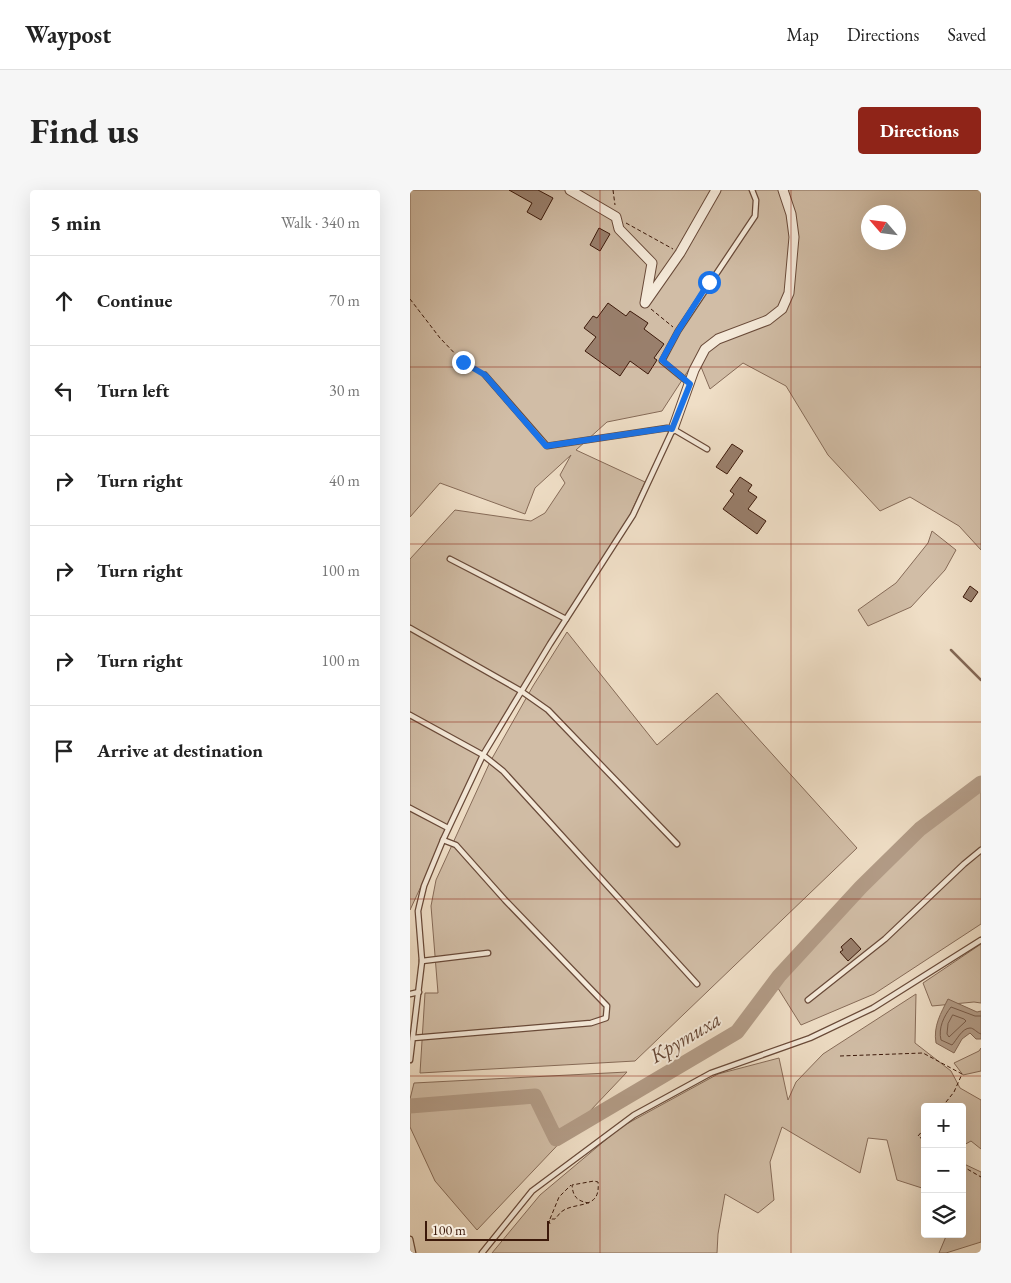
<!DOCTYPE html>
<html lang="en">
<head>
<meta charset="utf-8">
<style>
  body { margin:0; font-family:"EB Garamond",serif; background:#f6f6f6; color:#222 }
  .controls { position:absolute; right:15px; bottom:15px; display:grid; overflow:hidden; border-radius:5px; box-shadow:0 5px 20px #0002 }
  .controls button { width:45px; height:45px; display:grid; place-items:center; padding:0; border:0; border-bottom:1px solid #e0e0e0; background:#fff; color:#222; font:25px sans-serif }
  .compass { position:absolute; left:451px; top:15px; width:45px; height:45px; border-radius:50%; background:#fff; box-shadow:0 5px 20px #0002; rotate:298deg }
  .scale { position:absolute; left:15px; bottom:12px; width:124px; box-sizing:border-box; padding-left:5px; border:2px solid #3c190a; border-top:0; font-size:14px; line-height:18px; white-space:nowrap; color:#3c190a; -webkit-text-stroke:4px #f5eada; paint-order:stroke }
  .stop { position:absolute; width:15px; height:15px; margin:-11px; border:4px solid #1a73e8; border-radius:50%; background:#fff }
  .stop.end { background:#1a73e8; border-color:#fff; box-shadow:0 1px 5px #0008 }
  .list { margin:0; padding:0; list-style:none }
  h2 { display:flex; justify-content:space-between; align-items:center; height:65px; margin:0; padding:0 20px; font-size:21px }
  h2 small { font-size:16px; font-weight:400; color:#767676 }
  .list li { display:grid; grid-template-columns:32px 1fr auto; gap:15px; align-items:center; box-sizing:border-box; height:90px; padding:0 20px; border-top:1px solid #e0e0e0 }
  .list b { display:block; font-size:19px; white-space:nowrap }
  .list em { font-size:16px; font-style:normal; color:#767676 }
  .icon { flex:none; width:28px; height:28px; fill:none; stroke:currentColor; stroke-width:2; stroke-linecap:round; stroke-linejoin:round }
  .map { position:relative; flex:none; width:571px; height:1063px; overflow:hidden; border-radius:5px }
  header { display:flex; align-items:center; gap:30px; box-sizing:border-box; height:70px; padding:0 25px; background:#fff; border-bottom:1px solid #e0e0e0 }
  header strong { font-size:24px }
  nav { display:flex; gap:28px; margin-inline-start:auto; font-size:18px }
  .intro { display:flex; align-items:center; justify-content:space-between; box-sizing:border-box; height:120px; padding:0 30px }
  h1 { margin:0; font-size:35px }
  .button { padding:12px 22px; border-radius:5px; background:#8f2418; color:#fff; font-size:18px; font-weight:700 }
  main { display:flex; gap:30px; padding:0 30px }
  aside { flex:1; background:#fff; border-radius:5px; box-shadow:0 5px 20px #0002 }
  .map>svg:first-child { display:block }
  .green { fill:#d1bda6; stroke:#866b58; fill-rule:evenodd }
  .water { fill:#b29b86; stroke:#836754 }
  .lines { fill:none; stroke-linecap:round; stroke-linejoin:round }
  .shore { stroke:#775a48; stroke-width:1 }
  .stream { stroke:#836754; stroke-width:2.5 }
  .river { stroke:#b29b86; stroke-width:15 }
  .building { fill:#997f6c; stroke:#3c190a }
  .lane-casing { stroke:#694a39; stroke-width:7 }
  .street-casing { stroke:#694a39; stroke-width:11 }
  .path { stroke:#3c190a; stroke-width:1; stroke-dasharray:4 2.5; stroke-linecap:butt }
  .lane { stroke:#f5eada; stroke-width:4.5 }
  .street { stroke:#f5eada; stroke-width:9 }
  .route { stroke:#1a73e8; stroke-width:6 }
  .grid { fill:none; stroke:#8f2418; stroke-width:1; stroke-opacity:0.55 }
  .labels { text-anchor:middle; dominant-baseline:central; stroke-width:4; stroke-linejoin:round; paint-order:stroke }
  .water-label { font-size:21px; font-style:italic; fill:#654635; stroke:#f5eada }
</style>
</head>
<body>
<header>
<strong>Waypost</strong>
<nav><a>Map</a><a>Directions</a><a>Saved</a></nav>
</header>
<div class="intro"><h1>Find us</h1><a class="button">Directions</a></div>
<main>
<aside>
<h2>5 min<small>Walk · 340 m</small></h2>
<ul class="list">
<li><svg class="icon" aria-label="ahead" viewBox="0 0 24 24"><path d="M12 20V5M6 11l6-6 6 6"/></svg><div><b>Continue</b></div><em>70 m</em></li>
<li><svg class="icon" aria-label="left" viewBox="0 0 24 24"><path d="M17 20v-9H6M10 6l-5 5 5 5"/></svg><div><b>Turn left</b></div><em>30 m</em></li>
<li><svg class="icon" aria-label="right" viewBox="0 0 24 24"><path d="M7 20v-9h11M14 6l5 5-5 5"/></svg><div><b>Turn right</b></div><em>40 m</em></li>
<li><svg class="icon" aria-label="right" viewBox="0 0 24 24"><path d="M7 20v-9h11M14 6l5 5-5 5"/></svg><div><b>Turn right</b></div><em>100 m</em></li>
<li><svg class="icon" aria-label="right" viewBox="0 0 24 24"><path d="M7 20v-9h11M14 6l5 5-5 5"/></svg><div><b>Turn right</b></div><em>100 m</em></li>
<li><svg class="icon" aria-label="arrive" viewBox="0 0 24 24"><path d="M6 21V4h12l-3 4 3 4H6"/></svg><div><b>Arrive at destination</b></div></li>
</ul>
</aside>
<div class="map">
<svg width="571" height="1063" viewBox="0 0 571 1063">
  <rect width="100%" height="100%" fill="#efdec6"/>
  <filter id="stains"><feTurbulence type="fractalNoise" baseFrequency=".004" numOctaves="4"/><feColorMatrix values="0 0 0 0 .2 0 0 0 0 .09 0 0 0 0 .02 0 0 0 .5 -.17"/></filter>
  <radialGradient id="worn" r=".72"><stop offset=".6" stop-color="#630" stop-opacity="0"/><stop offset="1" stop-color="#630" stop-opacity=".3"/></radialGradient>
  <g class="green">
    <path d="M0,0H571V360L549,336L500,307L470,321L418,265L376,196L333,173L300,199L287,167L252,221L197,232L166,260L235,292L218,329L78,552L0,720V369L45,320L121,331L135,323L155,293L150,285L161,265L125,298L115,324L30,293L0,327ZM458,22H488V52H458Z"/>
    <path d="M522,341L546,360L535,380L501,417L458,436L448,420L486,393L518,353Z"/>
    <path d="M157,442L247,555L307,503L447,658L225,871L10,883L15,803H28L21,716L26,690L80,572L123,496Z"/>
    <path d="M571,597V734L464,804L391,835L366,795L507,644Z"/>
    <path d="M571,754V813L564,812L522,816L513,793Z"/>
    <path d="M506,804L505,853L541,881L550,898L571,910V959L561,951L552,956V917H515V999L487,990L477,950L458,948L450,983L372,937L360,972L364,1010L348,1023L315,1004L308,1044L307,1063H82L130,1005L211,937L308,884L369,868L378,910L386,892L413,864Z"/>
    <path d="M571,858V881L553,885L544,873L569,861Z"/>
    <path d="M217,882L67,1040L25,991L0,937V909L4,893Z"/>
    <path d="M552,973L571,982V1052L536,1063H529L537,1044H552Z"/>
  </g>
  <path class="water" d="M538,809L567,822L571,821V849H566L560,843L552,849L544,863L526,853C523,836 531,823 538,809Z"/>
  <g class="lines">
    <g class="shore">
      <path d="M543,825L554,829L556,831L539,847L537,844L538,834Z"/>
      <path d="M571,826H565L541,817C534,826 528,838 531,850L542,855C546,851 552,838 560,838C564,838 567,843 571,844"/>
    </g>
    <path class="stream" d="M541,460L571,490"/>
    <path class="river" d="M0,916L125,906L146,949L327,842L369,786L451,697L510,639L571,593"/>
  </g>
  <g class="building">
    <path d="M99,0H128L143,8L131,30L117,22L122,13Z"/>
    <path d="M189,38L200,44L190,61L180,55Z"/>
    <path d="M198,113L216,126L220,121L238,133L234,139L254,154L244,168L247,170L238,184L220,171L210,186L175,161L186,147L174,138L183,126L187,128Z"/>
    <path d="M322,254L333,261L317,284L306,277Z"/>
    <path d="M330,287L342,295L338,301L347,307L338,319L356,331L347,344L313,319L324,304L320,301Z"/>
    <path d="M560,396L568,402L561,412L553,407Z"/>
    <path d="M441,748L451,759L438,771L430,762L433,760L431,757Z"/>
  </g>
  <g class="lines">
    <defs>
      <g id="lane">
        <path d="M75,185L137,256L257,238L263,239L297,259"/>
        <path d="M279,193L252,171L268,141L345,26L346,10L342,0"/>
        <path d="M40,369L156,429"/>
        <path d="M0,438L111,501L138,520L267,654"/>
        <path d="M0,525L73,565L93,581L287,794"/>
        <path d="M0,618L38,638"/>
        <path d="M12,771L78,763"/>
        <path d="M0,804L9,802"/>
        <path d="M398,810L475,749L554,674L571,660"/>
        <path d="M3,848L181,833L196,828L197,816L95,710L46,655L33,650"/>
        <path d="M0,870L12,771L8,721L14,696L33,650L73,565L140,454L223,325L263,239"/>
        <path d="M0,1049L3,1063"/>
        <path d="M72,1063L122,1001L224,925L301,883L400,848L463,818L571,750"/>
      </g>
      <g id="street">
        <path d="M160,0L206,27L209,39L242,73L235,113L270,63L306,0"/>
        <path d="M263,239L284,180L295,159L308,149L358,130L372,119L379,103L384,47L381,24L373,0"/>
      </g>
    </defs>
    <use href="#lane" class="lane-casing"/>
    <use href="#street" class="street-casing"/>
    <g class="path">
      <path d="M203,0L205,15"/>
      <path d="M216,33L263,59"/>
      <path d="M0,109L30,148L53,172L70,182"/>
      <path d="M241,119L263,137"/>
      <path d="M430,866L513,863L552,884L544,902L532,917"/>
      <path d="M515,938L508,946L515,951"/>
      <path d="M552,976L571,987"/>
      <path d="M140,1029L149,1007L161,995"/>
      <path d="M140,1034L139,1031L142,1029H145C148,1026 150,1022 154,1020C168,1012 191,1019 188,992L184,991L162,995C163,1007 167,1011 179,1013"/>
    </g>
    <use href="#lane" class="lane"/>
    <use href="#street" class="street"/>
  </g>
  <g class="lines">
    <path class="route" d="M53,172L75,185L136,256L258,238L262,239L280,194L252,170L268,141L299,92"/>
  </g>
  <path class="grid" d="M190,0V1063M381,0V1063M0,177H571M0,354H571M0,532H571M0,709H571M0,886H571"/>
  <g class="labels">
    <g class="water-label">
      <text transform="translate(275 847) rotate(-31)">Крутиха</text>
    </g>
  </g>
  <rect width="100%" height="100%" filter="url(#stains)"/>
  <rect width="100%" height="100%" fill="url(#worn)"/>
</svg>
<div class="controls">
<button>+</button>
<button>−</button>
<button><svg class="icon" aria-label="layers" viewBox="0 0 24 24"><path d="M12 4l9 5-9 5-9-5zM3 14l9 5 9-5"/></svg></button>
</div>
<svg class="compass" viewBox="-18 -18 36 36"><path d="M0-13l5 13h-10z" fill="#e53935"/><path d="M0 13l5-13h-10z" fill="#767676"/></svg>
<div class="scale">100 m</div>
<div class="stop" style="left:299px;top:92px"></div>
<div class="stop end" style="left:53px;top:172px"></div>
</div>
</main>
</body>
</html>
